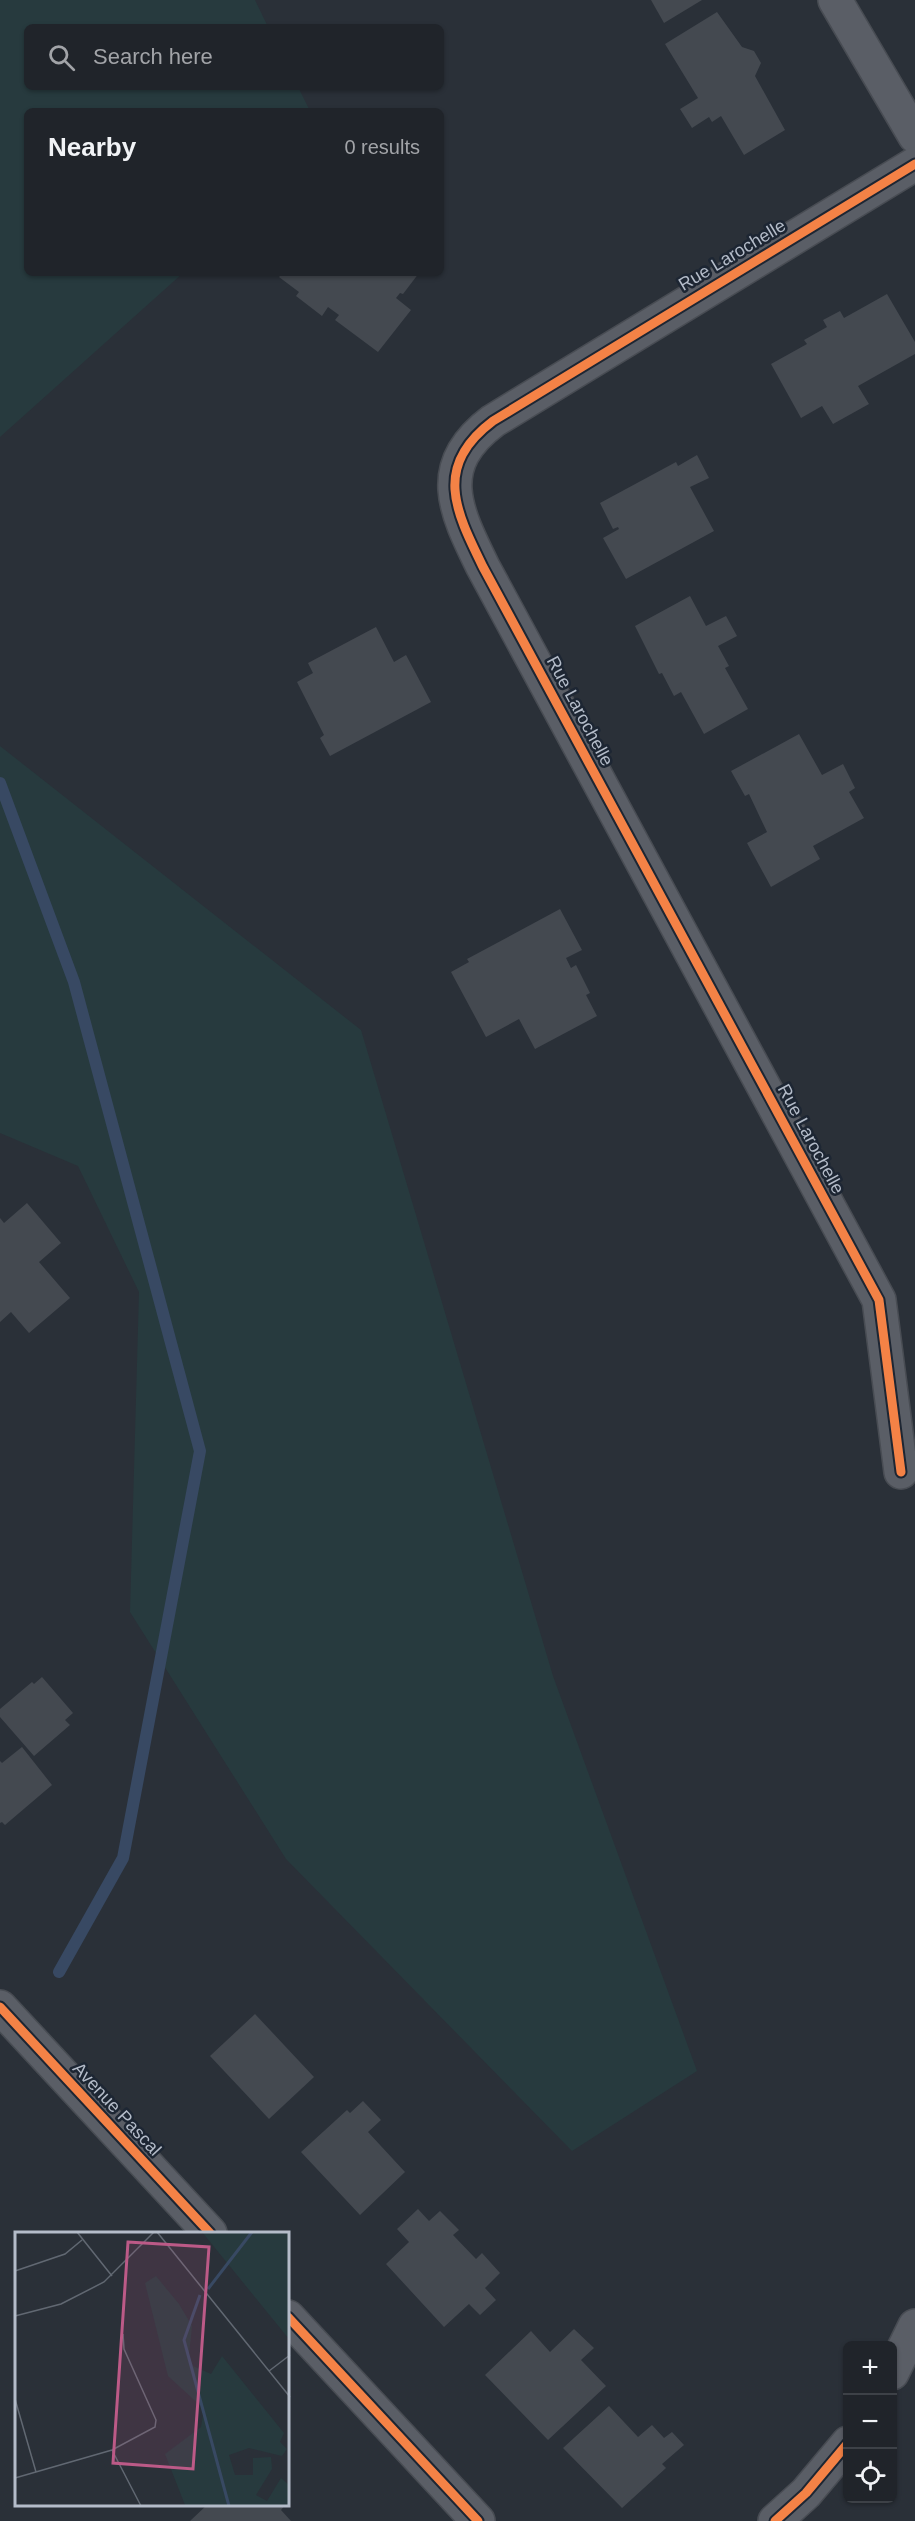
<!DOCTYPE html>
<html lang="en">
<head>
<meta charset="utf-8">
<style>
  body { margin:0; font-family:Arial,sans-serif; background:#282c32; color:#f1f3f6 }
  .controls { position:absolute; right:18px; bottom:18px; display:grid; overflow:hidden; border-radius:9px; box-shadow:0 2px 4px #0004 }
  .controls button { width:54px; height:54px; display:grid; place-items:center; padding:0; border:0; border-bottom:2px solid #3d4147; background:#20242a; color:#f1f3f6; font:30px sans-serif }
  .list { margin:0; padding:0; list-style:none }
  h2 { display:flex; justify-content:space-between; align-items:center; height:78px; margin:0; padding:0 24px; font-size:26px }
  h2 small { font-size:20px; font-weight:400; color:#a2a4a8 }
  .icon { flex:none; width:33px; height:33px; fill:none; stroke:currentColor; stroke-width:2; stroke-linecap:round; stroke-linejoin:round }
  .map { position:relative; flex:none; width:915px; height:2521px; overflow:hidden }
  .search { position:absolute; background:#20242a; box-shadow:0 2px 4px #0004; left:24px; top:24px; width:420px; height:66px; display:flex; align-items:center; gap:15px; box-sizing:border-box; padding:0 21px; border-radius:9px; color:#a2a4a8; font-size:22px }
  .panel { position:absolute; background:#20242a; box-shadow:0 2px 4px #0004; left:24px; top:108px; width:420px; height:168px; border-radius:9px }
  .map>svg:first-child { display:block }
  .green { fill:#273a3e }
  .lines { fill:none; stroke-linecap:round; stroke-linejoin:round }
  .stream { stroke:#384963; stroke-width:12 }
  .building { fill:#444950 }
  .minor-casing { stroke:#484c53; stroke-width:36 }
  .minor { stroke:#5a5e66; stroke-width:33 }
  .cycleway-casing { stroke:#1d2633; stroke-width:13 }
  .cycleway { stroke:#f48246; stroke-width:9 }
  .labels { text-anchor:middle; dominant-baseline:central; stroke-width:5; stroke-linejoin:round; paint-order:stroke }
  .street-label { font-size:18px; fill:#b4bcc9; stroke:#1d2633 }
  .inset-river { fill:none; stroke:#384963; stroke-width:3 }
  .inset-road { fill:none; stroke:#616872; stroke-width:1.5 }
  .view { fill:#bc5a87; fill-opacity:0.15; stroke:#bc5a87; stroke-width:3 }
  .inset-edge { fill:none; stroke:#b4bcc9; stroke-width:3 }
</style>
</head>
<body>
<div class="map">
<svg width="915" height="2521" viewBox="0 0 915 2521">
  <rect width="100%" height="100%" fill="#2a3038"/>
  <g class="green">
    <path d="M0,0H255L268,27H27V87H298L310,111H27V273H183L0,437Z"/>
    <path d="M0,746L361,1030L553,1676L697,2071L572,2151L286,1859L130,1612L139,1292L78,1166L0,1133Z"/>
  </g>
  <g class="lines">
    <path class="stream" d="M0,783L74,982L200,1451L123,1858L59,1972"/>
  </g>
  <g class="building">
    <path d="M651,0H702L664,23Z"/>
    <path d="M717,12L742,47L754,51L761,63L755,76L785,130L744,155L721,116L712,122L709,117L692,128L680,109L698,98L665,44Z"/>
    <path d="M283,273H419L403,294L400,293L396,298L411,310L378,352L335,320L339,315L328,307L322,316L296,296L299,292L279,277Z"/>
    <path d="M887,294L915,342V354L858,386L869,404L833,424L822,406L801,418L771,364L807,344L804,340L827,327L823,320L840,311L844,318Z"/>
    <path d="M697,455L709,478L690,487L714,531L626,579L603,538L619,529L618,527L613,529L600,503L676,462L678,466Z"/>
    <path d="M690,596L706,626L726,616L737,636L718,646L729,666L725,668L748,709L704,734L681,692L674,696L662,673L659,674L635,626Z"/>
    <path d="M376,627L394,662L406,655L431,702L330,756L320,738L324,735L297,682L313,673L308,663Z"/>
    <path d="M799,734L822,775L843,764L855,788L849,792L864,818L813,846L820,859L771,887L747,843L767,832L749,794L745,796L731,771Z"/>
    <path d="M560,909L582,950L566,958L571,968L576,965L590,993L586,995L597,1016L535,1049L519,1019L486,1037L451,972L469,962L467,959Z"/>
    <path d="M27,1203L61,1243L39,1262L70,1298L29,1333L11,1312L0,1322V1218L4,1223Z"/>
    <path d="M42,1677L73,1713L65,1720L70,1725L34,1756L0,1717V1709L32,1682L34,1684Z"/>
    <path d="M22,1747L52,1785L5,1825L2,1822L0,1823V1761L2,1763Z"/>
    <path d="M255,2014L314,2077L269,2119L210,2056Z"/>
    <path d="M363,2101L381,2120L368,2132L405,2172L360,2215L301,2152L347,2110L350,2113Z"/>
    <path d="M418,2209L429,2221L440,2211L459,2230L453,2235L476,2259L482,2253L500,2273L485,2288L496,2300L480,2315L469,2304L444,2327L386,2264L409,2242L397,2229Z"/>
    <path d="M574,2329L594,2348L581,2360L606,2386L548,2440L485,2375L531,2331L550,2352Z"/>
    <path d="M609,2406L638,2437L652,2425L664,2438L672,2432L684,2445L662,2464L666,2468L622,2508L563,2448Z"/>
    <path d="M208,2504H286L281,2510L291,2521H190Z"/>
  </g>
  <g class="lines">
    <defs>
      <g id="minor">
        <path d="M835,0L915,136"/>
        <path d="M901,1472L879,1300L483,567C455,510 433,466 493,421L915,164"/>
        <path d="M0,2007L210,2233"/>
        <path d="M288,2317L478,2521"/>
        <path d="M892,2373L915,2326"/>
        <path d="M775,2521L806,2493L848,2443"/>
      </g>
    </defs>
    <use href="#minor" class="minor-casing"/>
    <use href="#minor" class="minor"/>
    <defs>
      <g id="cycleway">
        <path d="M901,1472L879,1300L483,567C455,510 433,466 493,421L915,164"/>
        <path d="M0,2007L210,2233"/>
        <path d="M288,2317L478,2521"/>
        <path d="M775,2521L806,2493L848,2443"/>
      </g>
    </defs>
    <use href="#cycleway" class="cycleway-casing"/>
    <use href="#cycleway" class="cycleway"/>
  </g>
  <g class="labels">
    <g class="street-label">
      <text transform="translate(732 255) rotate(-31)">Rue Larochelle</text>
      <text transform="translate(580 711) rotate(62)">Rue Larochelle</text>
      <text transform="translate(811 1139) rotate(62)">Rue Larochelle</text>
      <text transform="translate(117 2109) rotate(47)">Avenue Pascal</text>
    </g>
  </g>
  <g transform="translate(15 2232)">
    <rect width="274" height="274" fill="#2a3038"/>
    <path d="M187,0H274V107ZM141,44L164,72L177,94L174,123L178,134L196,142L207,124L269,201L265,210L272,217L267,224L234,216L214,223L220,243H238V226L256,225L257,237L241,263L252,269L266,246L274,253L273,274L170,273L150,222L186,195L189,177L153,144L130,51Z" fill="#273a3e"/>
    <path class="inset-river" d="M193,57L237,0M185,63L169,108L214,274"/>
    <path class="inset-road" d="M62,0L97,44M142,0L275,165M0,39L50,22L67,8M0,84L46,72L89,50L139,0M254,139L275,123M0,167L21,240M97,218L126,274M0,246L97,218L140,195L141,188L109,117L108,102"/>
    <path class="view" d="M113,10L194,15L178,237L98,231Z"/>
    <rect width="274" height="274" class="inset-edge"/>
  </g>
</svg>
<div class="controls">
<button>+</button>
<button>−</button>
<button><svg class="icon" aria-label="locate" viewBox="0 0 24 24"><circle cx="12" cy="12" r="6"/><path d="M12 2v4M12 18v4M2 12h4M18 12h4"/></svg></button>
</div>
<div class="search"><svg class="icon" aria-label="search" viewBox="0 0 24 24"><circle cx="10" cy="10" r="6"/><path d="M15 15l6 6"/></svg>Search here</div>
<section class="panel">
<h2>Nearby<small>0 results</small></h2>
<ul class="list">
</ul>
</section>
</div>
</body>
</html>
